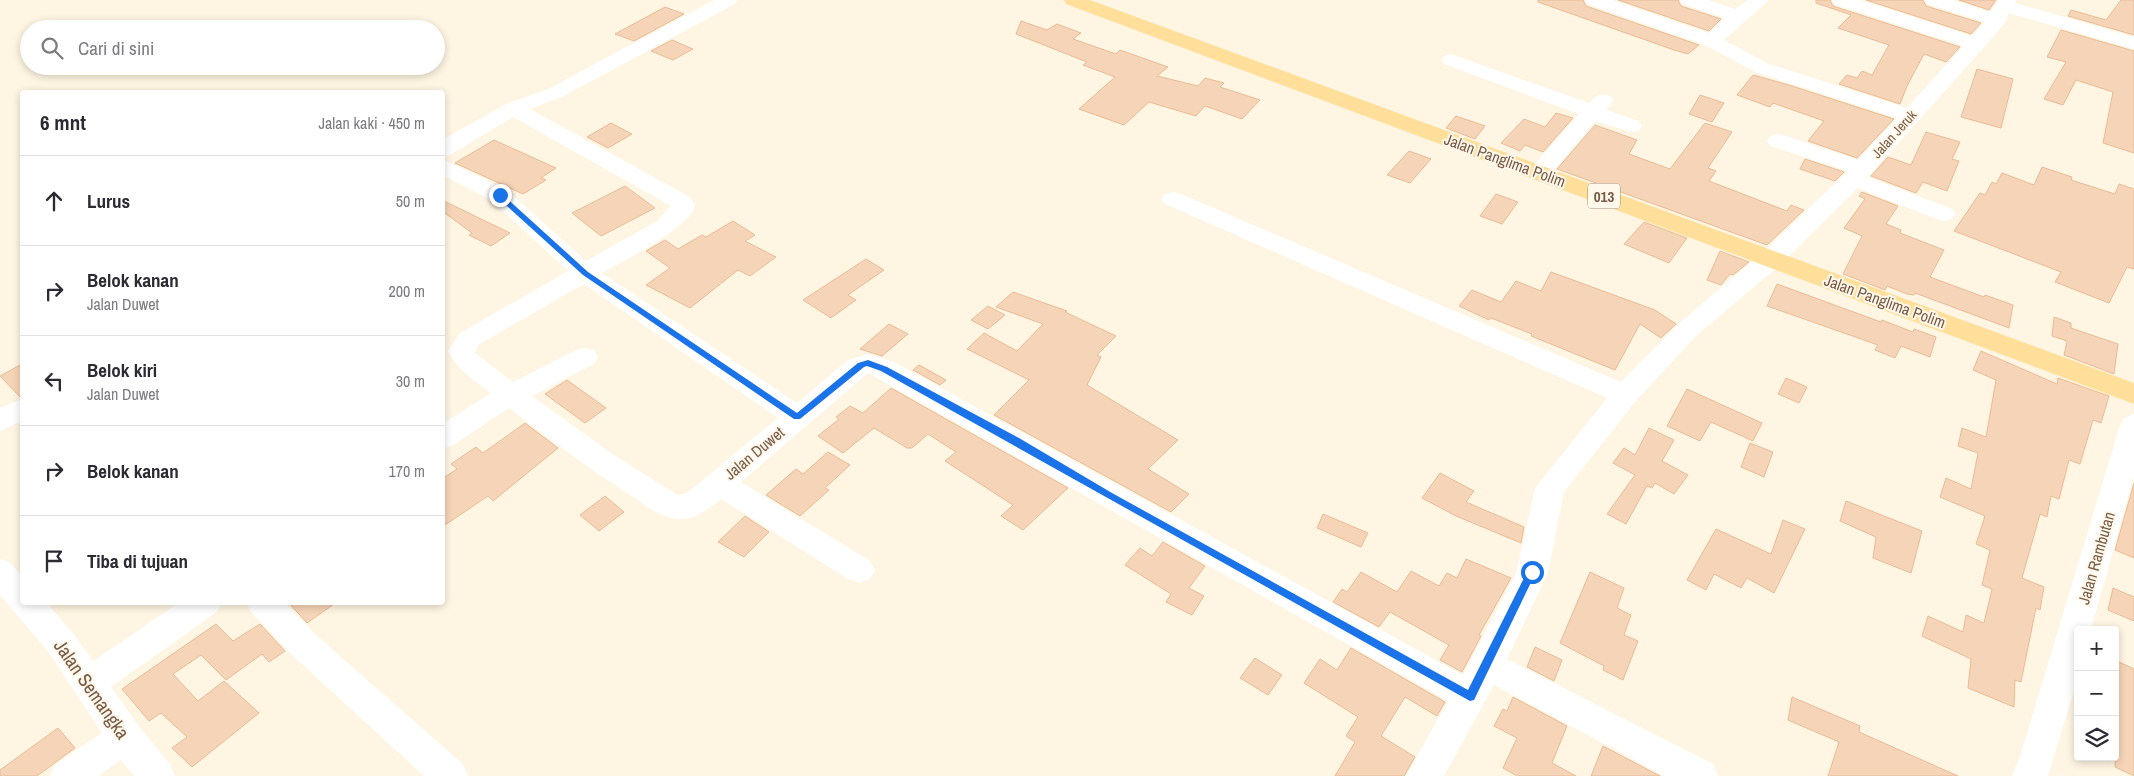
<!DOCTYPE html>
<html lang="id">
<head>
<meta charset="utf-8">
<style>
  body { margin:0; font-family:"Archivo Narrow",sans-serif; background:#f7f7f7; color:#2b2b33 }
  .controls { position:absolute; right:15px; bottom:15px; display:grid; overflow:hidden; border-radius:5px; box-shadow:0 2px 8px #0003 }
  .controls button { width:45px; height:45px; display:grid; place-items:center; padding:0; border:0; border-bottom:1px solid #e1e1e2; background:#fff; color:#2b2b33; font:25px sans-serif }
  .stop { position:absolute; width:15px; height:15px; margin:-11px; border:4px solid #1a73e8; border-radius:50%; background:#fff }
  .stop.end { background:#1a73e8; border-color:#fff; box-shadow:0 1px 5px #0008 }
  .list { margin:0; padding:0; list-style:none }
  h2 { display:flex; justify-content:space-between; align-items:center; height:65px; margin:0; padding:0 20px; font-size:21px }
  h2 small { font-size:16px; font-weight:400; color:#7c7c81 }
  .list li { display:grid; grid-template-columns:32px 1fr auto; gap:15px; align-items:center; box-sizing:border-box; height:90px; padding:0 20px; border-top:1px solid #e1e1e2 }
  .list b { display:block; font-size:19px; white-space:nowrap }
  .list p { margin:0; font-size:16px; white-space:nowrap; color:#7c7c81 }
  .list em { font-size:16px; font-style:normal; color:#7c7c81 }
  .icon { flex:none; width:28px; height:28px; fill:none; stroke:currentColor; stroke-width:2; stroke-linecap:round; stroke-linejoin:round }
  .map { position:relative; flex:none; width:2134px; height:776px; overflow:hidden }
  .search { position:absolute; background:#fff; box-shadow:0 2px 8px #0003; left:20px; top:20px; width:425px; height:55px; display:flex; align-items:center; gap:12px; box-sizing:border-box; padding:0 18px; border-radius:28px; color:#7c7c81; font-size:19px }
  .panel { position:absolute; background:#fff; box-shadow:0 2px 8px #0003; left:20px; top:90px; width:425px; height:515px; border-radius:5px }
  .map>svg:first-child { display:block }
  .building { fill:#f6d4b7; stroke:#eabc96 }
  .lines { fill:none; stroke-linecap:round; stroke-linejoin:round }
  .minor { fill:#fff; fill-rule:evenodd }
  .major { fill:#ffdf99; fill-rule:evenodd }
  .route { fill:#1a73e8 }
  .labels { text-anchor:middle; dominant-baseline:central; stroke-width:4; stroke-linejoin:round; paint-order:stroke }
  .far-street-label { font-size:14px; fill:#795b46; stroke:#fff8eb }
  .shield { fill:#fff8eb; stroke:#a18a78; stroke-width:1 }
  .shield-label { font-size:15px; font-weight:bold; fill:#795b46 }
  .street-label { font-size:16px; fill:#795b46; stroke:#fff8eb }
  .near-street-label { font-size:19px; fill:#795b46; stroke:#fff8eb }
</style>
</head>
<body>
<div class="map">
<svg width="2134" height="776" viewBox="0 0 2134 776">
  <rect width="100%" height="100%" fill="#fef5e2"/>
  <g class="building">
    <path d="M1538,0H1583L1586,6L1699,45L1688,54L1674,50L1538,2Z"/>
    <path d="M1618,0H1678L1681,6L1721,19L1709,31Z"/>
    <path d="M1816,0H1830L1833,6L1960,47L1946,62L1924,54L1907,86L1900,104L1839,84L1847,75L1857,78L1862,71L1872,75L1889,45L1838,28L1851,15L1816,3Z"/>
    <path d="M1866,0H1923L1926,6L1981,23L1971,34Z"/>
    <path d="M1959,0H1996L1989,10Z"/>
    <path d="M2121,0H2134V35L2068,16L2071,10L2106,20Z"/>
    <path d="M665,7L684,14L634,41L615,34Z"/>
    <path d="M1021,21L1047,30L1057,24L1081,33L1073,39L1116,54L1120,50L1168,67L1157,76L1198,86L1205,78L1224,83L1220,87L1260,100L1242,119L1205,106L1196,116L1149,102L1124,125L1079,109L1115,77L1083,65L1087,62L1016,34Z"/>
    <path d="M2061,30L2134,51V153L2103,143L2113,92L2076,80L2063,105L2044,99L2066,62L2047,57Z"/>
    <path d="M672,40L693,49L673,60L651,51Z"/>
    <path d="M1977,69L2013,79L2001,128L1961,117Z"/>
    <path d="M1753,75L1789,85L1894,119L1857,158L1808,141L1824,121L1773,103L1770,107L1737,95Z"/>
    <path d="M1700,95L1724,103L1712,122L1689,114Z"/>
    <path d="M1556,113L1573,118L1543,152L1525,145L1520,151L1501,143L1524,119L1545,127Z"/>
    <path d="M1456,116L1485,126L1475,139L1446,128Z"/>
    <path d="M611,123L632,134L608,148L587,137Z"/>
    <path d="M1705,123L1732,132L1708,168L1716,171L1709,181L1787,211L1791,205L1804,210L1767,245L1557,169L1595,125L1637,140L1629,154L1670,169Z"/>
    <path d="M1926,132L1960,142L1952,159L1959,161L1947,191L1923,182L1916,193L1871,176L1888,157L1911,165Z"/>
    <path d="M494,140L556,168L541,178L546,180L523,194L455,163Z"/>
    <path d="M1409,151L1431,159L1410,183L1387,175Z"/>
    <path d="M1805,159L1844,172L1835,181L1800,169Z"/>
    <path d="M2042,167L2072,177L2071,180L2115,194L2119,184L2134,189V269L2127,267L2109,303L2055,282L2061,272L1954,231L1980,193L1985,195L1992,182L1996,184L2002,173L2034,185Z"/>
    <path d="M625,186L655,208L601,236L572,213Z"/>
    <path d="M1862,192L1898,206L1886,224L1901,230L1900,233L1944,250L1930,277L1984,297L1985,295L2013,305L2009,328L1915,293L1914,295L1907,294L1887,286L1885,290L1843,274L1862,236L1844,228L1865,199L1859,196Z"/>
    <path d="M1496,194L1518,202L1502,224L1480,216Z"/>
    <path d="M442,200L510,233L491,246L469,235L472,233L442,211Z"/>
    <path d="M733,221L755,235L745,241L776,257L750,276L738,270L690,308L646,285L670,268L646,251L665,240L678,249L702,235L706,237Z"/>
    <path d="M1644,222L1687,238L1669,263L1624,244Z"/>
    <path d="M1720,251L1749,262L1733,275L1730,274L1721,285L1707,280Z"/>
    <path d="M866,259L884,270L848,295L856,300L831,318L803,300Z"/>
    <path d="M1551,272L1655,310L1676,324L1661,338L1640,324L1615,370L1531,336L1532,334L1491,318L1489,320L1459,306L1472,290L1501,302L1516,281L1541,291Z"/>
    <path d="M1777,284L1881,322L1882,320L1913,332L1914,329L1936,337L1930,357L1901,346L1895,358L1875,350L1878,345L1767,306Z"/>
    <path d="M1013,292L1067,311L1065,312L1116,336L1097,355L1101,357L1087,385L1178,440L1148,469L1189,494L1171,512L994,415L1029,380L967,349L984,333L1017,351L1043,324L996,307Z"/>
    <path d="M988,306L1005,315L988,329L971,320Z"/>
    <path d="M2054,317L2071,323V328L2118,344L2114,374L2064,355L2067,341L2052,336Z"/>
    <path d="M889,324L908,334L882,356L860,349Z"/>
    <path d="M1981,351L2057,384L2058,378L2109,396L2101,423L2093,420L2080,464L2069,460L2059,499L2051,496L2047,517L2040,514L2022,578L2044,587L2040,610L2036,608L2021,682L2015,680L2014,707L1968,688L1971,659L1922,636L1928,616L1963,632L1966,615L1984,623L1992,589L1982,585L1990,550L1976,544L1985,516L1940,497L1946,478L1971,489L1978,453L1958,446L1962,428L1986,437L1996,380L1973,370Z"/>
    <path d="M22,364V397L21,398L0,376Z"/>
    <path d="M919,365L946,380L940,385L913,370Z"/>
    <path d="M1786,378L1807,387L1799,403L1778,394Z"/>
    <path d="M567,380L606,408L585,423L545,394Z"/>
    <path d="M891,388L1068,488L1023,530L1001,516L1013,505L945,461L956,452L928,434L912,448H907L874,428L843,453L818,436L839,419L836,417L850,406L863,413Z"/>
    <path d="M1687,389L1762,423L1753,441L1711,422L1700,441L1667,426Z"/>
    <path d="M525,423L558,448L493,501L488,496L442,527V479L457,469L451,464L476,447L483,453Z"/>
    <path d="M1649,428L1674,440L1662,461L1688,475L1674,494L1655,483L1652,488L1647,486L1626,524L1607,514L1635,475L1613,463L1624,448L1635,455Z"/>
    <path d="M1750,443L1773,452L1764,477L1741,467Z"/>
    <path d="M828,452L850,465L825,488L829,490L800,516L766,495L796,469L803,474Z"/>
    <path d="M1440,473L1474,491L1466,502L1524,527L1521,543L1456,516L1422,498Z"/>
    <path d="M2134,483V558L2115,550Z"/>
    <path d="M605,496L624,512L599,531L580,515Z"/>
    <path d="M1846,501L1922,531L1911,573L1873,558L1876,537L1840,521Z"/>
    <path d="M1323,514L1368,533L1361,547L1317,528Z"/>
    <path d="M745,516L769,532L744,557L718,542Z"/>
    <path d="M1783,520L1805,529L1774,593L1747,578L1741,588L1714,574L1706,590L1687,580L1716,529L1771,554Z"/>
    <path d="M1163,542L1205,566L1189,588L1204,596L1192,615L1166,602L1171,594L1125,565L1140,548L1152,556Z"/>
    <path d="M1466,559L1511,578L1479,635L1481,636L1462,672L1440,660L1449,645L1390,612L1379,627L1333,602L1342,589L1347,592L1361,572L1397,592L1411,571L1439,586L1447,573L1457,578Z"/>
    <path d="M1590,572L1624,588L1617,608L1631,615L1624,635L1638,641L1623,680L1603,670L1604,666L1560,643Z"/>
    <path d="M2113,588L2134,597V621L2108,610Z"/>
    <path d="M288,602H337L307,623Z"/>
    <path d="M216,624L233,641L260,624L285,651L269,662L262,654L226,680L201,655L173,674L198,701L224,681L259,713L192,767L172,748L187,737L161,713L149,721L122,689Z"/>
    <path d="M1535,647L1562,660L1554,681L1527,667Z"/>
    <path d="M1351,648L1445,702L1437,716L1405,697L1381,736L1415,757L1404,776H1335L1355,742L1346,736L1358,717L1304,683L1320,659L1337,670Z"/>
    <path d="M1255,658L1282,675L1268,695L1240,678Z"/>
    <path d="M2117,661L2134,669V776L2115,767Z"/>
    <path d="M1513,697L1567,726L1552,763L1576,776H1517L1503,768L1517,738L1494,726L1503,709L1507,711Z"/>
    <path d="M1792,697L1860,726L1859,732L1958,776H1828L1839,742L1788,720Z"/>
    <path d="M58,728L75,748L37,776H0V770Z"/>
    <path d="M1603,746L1660,776H1591Z"/>
  </g>
  <g class="lines">
    <g class="minor">
      <path d="M714,0H737L735,4L562,97L530,109L688,196L695,204C695,226 621,262 602,273L797,403L848,360L868,354L894,362L1463,675L1516,573L1535,488L1607,398L1165,204L1161,199L1165,194L1173,192L1181,194L1621,382L1679,323L1762,253L1848,171L1770,146L1767,141L1770,136L1778,134L1786,136L1858,160L1897,118L1755,72L1705,45L1587,4L1585,0H1612L1709,33L1725,18L1682,4L1680,0H1708L1735,9L1748,0H1769L1724,40L1769,64L1907,108L1963,46L1834,4L1832,0H1860L1972,36L1984,22L1927,4L1925,0H1953L1990,12L1998,0H2016L2015,3L2134,37V49L2008,13L2007,20L1995,35L1868,177L1952,209L1956,214L1952,219L1944,221L1936,219L1858,188L1780,265L1697,335L1635,402L1564,492L1548,573L1507,659L1713,764L1718,776H1664L1494,685L1444,776H1406L1448,701L868,373L741,482L870,561L875,570L870,579L859,583L848,579L721,499C709,509 694,521 677,519C658,517 643,503 627,493C586,467 548,438 509,408L452,446L442,449V424L491,393C474,380 457,370 448,351L460,333L568,271L491,200L442,175V159L507,190L586,261L657,221L671,206L513,117L450,155L442,157V140L506,104L548,89ZM584,284L778,418L687,493L677,495L608,451L532,396L594,364L598,357L594,350L585,348L576,350L513,382L475,353L478,345Z"/>
      <path d="M1451,54L1589,103C1596,95 1600,93 1610,96L1614,100L1606,110L1639,121L1642,126L1639,131L1631,132L1596,121L1548,177L1540,179L1532,177L1529,172L1532,167L1579,114L1444,64L1441,60L1444,56Z"/>
      <path d="M22,399V421L0,431V408Z"/>
      <path d="M2134,414V476L2091,630H2078V678L2048,776H2012L2021,753L2120,425L2124,418Z"/>
      <path d="M0,559L11,563L22,576V602H46L73,633L93,661L180,602H222L217,612L111,687L138,725L170,764L175,776H134L121,760L98,776H50L55,764L102,733L49,653L0,595Z"/>
      <path d="M246,602H284L317,636L463,764L468,776H424L293,656L251,612Z"/>
    </g>
    <path class="major" d="M1064,0H1090L2134,383V404L1066,4Z"/>
  </g>
  <path class="route" d="M497,194H502L588,272L797,413L858,363L868,360L887,367L1019,438L1112,493L1468,690L1528,570L1532,569L1536,572L1474,700L1470,701L881,371L867,366L864,367L800,419H794L583,275L497,197Z"/>
  <g class="labels">
    <g class="far-street-label">
      <text transform="translate(1894 134) rotate(-48)">Jalan Jeruk</text>
    </g>
    <rect class="shield" x="1588" y="183.5" width="32" height="25" rx="4"/>
    <g class="shield-label">
      <text x="1604" y="196">013</text>
    </g>
    <g class="street-label">
      <text transform="translate(1505 160) rotate(20)">Jalan Panglima Polim</text>
      <text transform="translate(1885 301) rotate(20)">Jalan Panglima Polim</text>
      <text transform="translate(754 453) rotate(-40)">Jalan Duwet</text>
      <text transform="translate(2096 558) rotate(-74)">Jalan Rambutan</text>
    </g>
    <g class="near-street-label">
      <text transform="translate(92 689) rotate(55)">Jalan Semangka</text>
    </g>
  </g>
</svg>
<div class="controls">
<button>+</button>
<button>−</button>
<button><svg class="icon" aria-label="layers" viewBox="0 0 24 24"><path d="M12 4l9 5-9 5-9-5zM3 14l9 5 9-5"/></svg></button>
</div>
<div class="stop" style="left:1532px;top:572px"></div>
<div class="stop end" style="left:500px;top:195px"></div>
<div class="search"><svg class="icon" aria-label="search" viewBox="0 0 24 24"><circle cx="10" cy="10" r="6"/><path d="M15 15l6 6"/></svg>Cari di sini</div>
<section class="panel">
<h2>6 mnt<small>Jalan kaki · 450 m</small></h2>
<ul class="list">
<li><svg class="icon" aria-label="ahead" viewBox="0 0 24 24"><path d="M12 20V5M6 11l6-6 6 6"/></svg><div><b>Lurus</b></div><em>50 m</em></li>
<li><svg class="icon" aria-label="right" viewBox="0 0 24 24"><path d="M7 20v-9h11M14 6l5 5-5 5"/></svg><div><b>Belok kanan</b><p>Jalan Duwet</p></div><em>200 m</em></li>
<li><svg class="icon" aria-label="left" viewBox="0 0 24 24"><path d="M17 20v-9H6M10 6l-5 5 5 5"/></svg><div><b>Belok kiri</b><p>Jalan Duwet</p></div><em>30 m</em></li>
<li><svg class="icon" aria-label="right" viewBox="0 0 24 24"><path d="M7 20v-9h11M14 6l5 5-5 5"/></svg><div><b>Belok kanan</b></div><em>170 m</em></li>
<li><svg class="icon" aria-label="arrive" viewBox="0 0 24 24"><path d="M6 21V4h12l-3 4 3 4H6"/></svg><div><b>Tiba di tujuan</b></div></li>
</ul>
</section>
</div>
</body>
</html>
